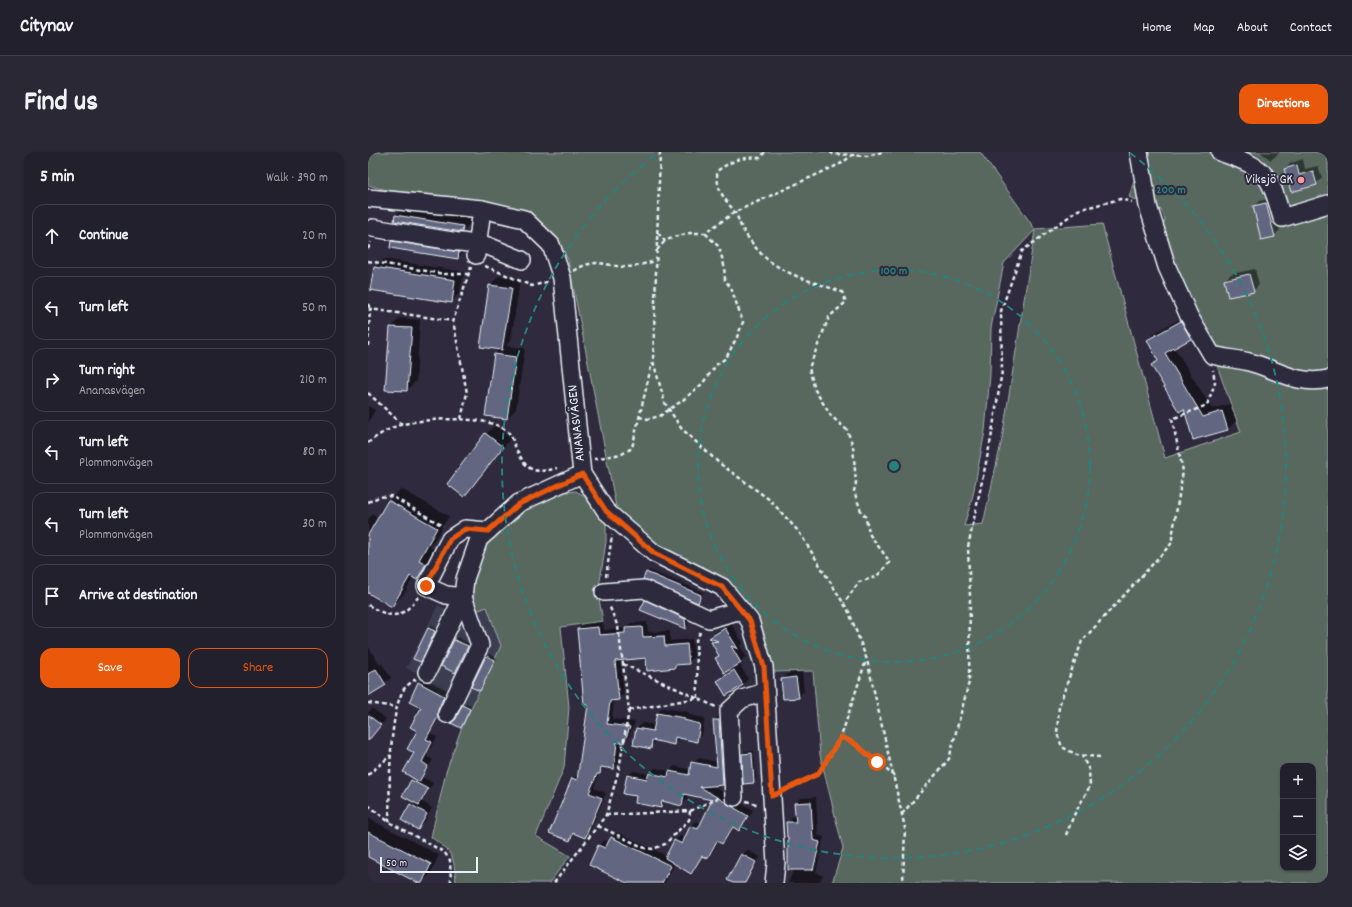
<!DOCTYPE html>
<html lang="en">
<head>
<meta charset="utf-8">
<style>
  body { margin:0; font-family:Dekko,sans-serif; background:#2b2836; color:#f1f3f6 }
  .controls { position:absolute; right:12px; bottom:12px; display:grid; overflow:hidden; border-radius:8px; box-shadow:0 1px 3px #0004 }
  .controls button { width:36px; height:36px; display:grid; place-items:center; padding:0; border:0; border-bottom:1px solid #403e4a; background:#23202e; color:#f1f3f6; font:20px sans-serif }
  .scale { position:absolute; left:12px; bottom:10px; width:98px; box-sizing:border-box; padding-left:4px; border:2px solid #e8f1f8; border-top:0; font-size:11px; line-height:14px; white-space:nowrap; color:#e8f1f8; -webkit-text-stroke:3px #2f2a3d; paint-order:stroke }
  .stop { position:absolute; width:12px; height:12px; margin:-9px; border:3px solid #ea580c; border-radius:50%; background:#fff }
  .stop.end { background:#ea580c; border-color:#fff; box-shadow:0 1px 4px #0008 }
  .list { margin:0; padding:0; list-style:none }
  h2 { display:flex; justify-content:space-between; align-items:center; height:52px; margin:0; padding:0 16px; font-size:17px }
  h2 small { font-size:13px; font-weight:400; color:#a3a3aa }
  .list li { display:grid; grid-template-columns:26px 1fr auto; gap:12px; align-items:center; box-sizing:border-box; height:64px; margin:0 8px 8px; padding:0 8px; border:1px solid #403e4a; border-radius:12px }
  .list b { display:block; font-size:15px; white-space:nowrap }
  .list p { margin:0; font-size:13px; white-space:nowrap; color:#a3a3aa }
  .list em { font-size:13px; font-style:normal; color:#a3a3aa }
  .actions { display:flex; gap:8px; padding:12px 16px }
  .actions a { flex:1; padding:9px 0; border:1px solid #ea580c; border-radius:12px; text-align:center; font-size:14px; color:#ea580c }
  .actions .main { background:#ea580c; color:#fff }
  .icon { flex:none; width:22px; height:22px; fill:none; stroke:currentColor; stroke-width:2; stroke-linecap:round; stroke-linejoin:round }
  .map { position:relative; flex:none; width:960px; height:731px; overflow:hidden; border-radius:12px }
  header { display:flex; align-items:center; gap:24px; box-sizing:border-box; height:56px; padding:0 20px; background:#23202e; border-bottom:1px solid #403e4a }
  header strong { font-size:19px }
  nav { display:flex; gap:22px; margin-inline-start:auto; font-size:14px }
  .intro { display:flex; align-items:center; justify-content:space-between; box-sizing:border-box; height:96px; padding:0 24px }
  h1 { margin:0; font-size:28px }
  .button { padding:10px 18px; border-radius:12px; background:#ea580c; color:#fff; font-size:14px; font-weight:700 }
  main { display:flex; gap:24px; padding:0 24px }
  aside { flex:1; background:#23202e; border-radius:12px; box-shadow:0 1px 3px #0004 }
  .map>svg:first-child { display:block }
  .built { fill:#3e3c51 }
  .green { fill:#59675e; stroke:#a0acab; fill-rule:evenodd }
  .shadow { fill:#0007 }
  .building { fill:#626680; stroke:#e8f1f8 }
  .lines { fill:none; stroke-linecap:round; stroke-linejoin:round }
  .minor-casing { stroke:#e8f1f8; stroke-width:20 }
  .path { stroke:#e8f1f8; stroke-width:2.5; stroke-dasharray:4 3; stroke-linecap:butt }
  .minor { stroke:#2f2a3d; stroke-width:17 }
  .route { stroke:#ea580c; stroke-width:5 }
  .ring { fill:none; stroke:#25827c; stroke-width:2; stroke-dasharray:7 5 }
  .poi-dot { fill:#ff9aa2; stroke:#2f2a3d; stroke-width:1.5 }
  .labels { text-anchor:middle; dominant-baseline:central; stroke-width:4; stroke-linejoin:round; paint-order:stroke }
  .poi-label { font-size:14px; fill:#e8f1f8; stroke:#2f2a3d; text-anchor:end }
  .street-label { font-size:14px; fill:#e8f1f8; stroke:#2f2a3d }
  .centre { fill:#25827c; stroke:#2f2a3d; stroke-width:2 }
  .ring-label { font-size:12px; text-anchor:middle; font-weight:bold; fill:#25827c; stroke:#2f2a3d; stroke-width:4; stroke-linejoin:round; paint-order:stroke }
</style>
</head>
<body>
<header>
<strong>Citynav</strong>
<nav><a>Home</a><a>Map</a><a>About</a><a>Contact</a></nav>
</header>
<div class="intro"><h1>Find us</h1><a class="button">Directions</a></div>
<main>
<aside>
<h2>5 min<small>Walk · 390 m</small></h2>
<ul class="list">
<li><svg class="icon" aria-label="ahead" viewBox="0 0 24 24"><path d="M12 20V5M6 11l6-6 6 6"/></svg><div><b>Continue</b></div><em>20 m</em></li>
<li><svg class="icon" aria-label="left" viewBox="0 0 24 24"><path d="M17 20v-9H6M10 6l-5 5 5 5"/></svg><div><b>Turn left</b></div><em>50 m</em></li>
<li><svg class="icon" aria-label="right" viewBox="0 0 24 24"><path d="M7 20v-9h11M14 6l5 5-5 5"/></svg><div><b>Turn right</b><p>Ananasvägen</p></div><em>210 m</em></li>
<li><svg class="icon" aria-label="left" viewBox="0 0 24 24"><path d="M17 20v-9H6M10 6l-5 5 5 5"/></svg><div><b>Turn left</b><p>Plommonvägen</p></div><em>80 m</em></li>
<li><svg class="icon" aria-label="left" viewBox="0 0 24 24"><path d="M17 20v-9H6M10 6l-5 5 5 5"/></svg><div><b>Turn left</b><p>Plommonvägen</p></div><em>30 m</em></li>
<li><svg class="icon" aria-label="arrive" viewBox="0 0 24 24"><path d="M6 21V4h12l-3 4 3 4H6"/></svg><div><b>Arrive at destination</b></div></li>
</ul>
<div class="actions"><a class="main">Save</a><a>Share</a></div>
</aside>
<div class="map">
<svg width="960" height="731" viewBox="0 0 960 731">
  <rect width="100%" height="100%" fill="#2f2a3d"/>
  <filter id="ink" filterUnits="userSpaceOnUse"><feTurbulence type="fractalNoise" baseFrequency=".025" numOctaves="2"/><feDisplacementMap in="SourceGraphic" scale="8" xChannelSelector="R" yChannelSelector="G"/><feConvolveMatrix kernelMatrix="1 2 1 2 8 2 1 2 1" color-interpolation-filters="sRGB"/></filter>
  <g filter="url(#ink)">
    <path class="built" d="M70,453L83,460H105L118,455L133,494L93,577L58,562L69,537L61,533L47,520L38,516Z"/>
    <g class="green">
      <path d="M0,0H612L667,77L734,72L797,306L873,280L829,159L825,158L794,78L797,67L793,58L761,45L766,29L777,25L775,0H960V731H464L475,696L452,603L445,519L404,520L387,465L290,396L249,360L200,108C196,100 192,89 186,84C144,40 55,51 0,33ZM667,78L634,287L615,372L596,374L605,343L617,279L622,223L623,176L636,111ZM915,614H945V716H915Z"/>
      <path d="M208,339L215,343L238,372V390L230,442L235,469L193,475L201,555L196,616L168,684L202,704L181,731H88C85,702 87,703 63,685L78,620L93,577L133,494L119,455L105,460L104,454L106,442L102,427L116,395L142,366L190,341Z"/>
    </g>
    <g class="shadow">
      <path d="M892,0H912L903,8Z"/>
      <path d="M935,7L937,17L950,14L954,26L948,32L917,17L923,11Z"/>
      <path d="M904,46L912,78L906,84L886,55L891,49Z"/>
      <path d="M40,51L107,62L106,67L94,79L28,63Z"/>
      <path d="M36,78L102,94L90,106L24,90Z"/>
      <path d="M16,107L96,120L92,141L83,150L7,116Z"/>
      <path d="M887,117L891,133L885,139L857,128L863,122Z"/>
      <path d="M131,124L152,127L143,188L138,194L157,196L148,257L139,266L127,202L133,197L114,194L122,133Z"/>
      <path d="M821,162L830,178L822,186L806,195L844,257L862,252L868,269L860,277L826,287L816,255L784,213L790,207L780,188L788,180Z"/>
      <path d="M32,166L52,168L48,229L39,238L23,175Z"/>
      <path d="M0,254L7,258L0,270Z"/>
      <path d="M127,273L143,286L96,344L118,282Z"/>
      <path d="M33,337L81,364L62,395L69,399L61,415L49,427L46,425L36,442L24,454L0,440V367L5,362L11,366L21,349Z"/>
      <path d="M281,418L335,440L332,447L330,450L279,421Z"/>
      <path d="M280,446L320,464V473L318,475L277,449Z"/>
      <path d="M235,470L236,478L258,476L263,471L279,470L280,480L302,479V489L324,487L326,505L320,511L310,512L307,515L279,505L253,507L256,542L250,547L246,548L244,567L267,570L261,585L255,590H253L252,610L246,616L237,615L231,621L226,636L238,641L222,679L217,685L207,681L201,688L204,626L211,622L221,551L210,478L215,472Z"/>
      <path d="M363,471L375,491L372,494L378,504L372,510L348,506L352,503L344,490L347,487L343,485L348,480Z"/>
      <path d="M64,474L69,477L52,509L61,476Z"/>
      <path d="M89,485L102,492L87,520L74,514Z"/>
      <path d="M0,494L12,513L14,512L23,526L3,541L0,537Z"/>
      <path d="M121,502L129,506L111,538L119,505Z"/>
      <path d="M372,513L380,527L374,533L350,529Z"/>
      <path d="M434,520L436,539L430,545L414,528L419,522Z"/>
      <path d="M56,526L81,539L75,559L62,581L69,585L58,604L65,608L54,625L65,631L53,649L64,656L56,671L50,676L43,653L47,649L36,643L47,626V601L55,555L51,531Z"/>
      <path d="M98,551L104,554L92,574L89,566Z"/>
      <path d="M4,556L18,567L0,589V561Z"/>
      <path d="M295,556L321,560V563L337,566L334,583L328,589L311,586L305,592L288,588L282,596L269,576L275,571L287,573L289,561Z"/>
      <path d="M352,563H356L360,627L355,632L343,633L385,658L376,672L371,677L366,675L359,686L354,691L351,689L344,701L338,706L335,704L323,720L307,711L297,731H262L222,712L231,693L237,688L241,690L249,680L299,704L306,689L312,684L317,686L323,674L328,669L334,672L346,647L320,642L319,647L314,652L298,649L292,654L269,643L260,624L265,619L281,622L287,616L302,619L307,614L323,618L324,611L330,606L349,610L346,568Z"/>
      <path d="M377,599H386L388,627L386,630L375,602Z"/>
      <path d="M448,645L450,683L456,685L448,720L455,724L451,731H420L426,717L419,671L424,665H428L427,651L433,646Z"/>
      <path d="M0,666L71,703L62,722L53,731L0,704Z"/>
      <path d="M379,698L392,705L382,723L374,731H364L374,703Z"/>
    </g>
    <g class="building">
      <path d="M929,13L931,23L945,19L949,33L923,40L916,17Z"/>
      <path d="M898,51L907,85L893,88L885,54Z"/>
      <path d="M27,63L95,74L94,80L26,69Z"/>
      <path d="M23,89L91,100L90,107L22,96Z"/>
      <path d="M6,115L87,128L84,151L2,138Z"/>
      <path d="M881,122L886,140L860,145L856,128Z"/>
      <path d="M121,133L144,136L134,198L112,195Z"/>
      <path d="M813,169L823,187L797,201L835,265L854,259L860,278L825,288L816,257L811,260L783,213L790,209L779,188Z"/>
      <path d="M22,175L44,176L39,239L17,238Z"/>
      <path d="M126,202L148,205L139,267L117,264Z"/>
      <path d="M117,281L135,295L96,345L79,332Z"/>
      <path d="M20,348L69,376L51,408L58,412L55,417L49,428L42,424L24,455L0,441V383Z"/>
      <path d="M278,420L333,443L330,451L275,427Z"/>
      <path d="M277,448L317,467L318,477L272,458Z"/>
      <path d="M230,475L231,483L257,481V476L274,475L275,485L296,484L297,494L319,492L321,512L307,513V516L279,519L278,506L247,509L251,548L242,549L239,572L262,575L256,591L249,590L246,617L233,615L232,622H229L221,641L234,646L217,686L205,681L202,689L181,681L204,626L209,628L220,553H216L209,477Z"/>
      <path d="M60,476L67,479L53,510L45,507Z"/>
      <path d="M357,476L370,497L363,494L373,511L356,521L347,506L351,504L343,490L350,489L341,486Z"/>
      <path d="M86,488L100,494L87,521L73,514Z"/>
      <path d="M118,504L127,508L112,539L103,535Z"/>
      <path d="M8,517L18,533L0,544V522Z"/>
      <path d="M366,518L375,533L358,544L349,529Z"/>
      <path d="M428,525L431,546L415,547L413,527Z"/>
      <path d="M50,530L76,544L70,558V565L58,587L64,590L54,610L60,614L51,630L35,620L46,601L39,597L49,579L42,575L53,556L41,550Z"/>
      <path d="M94,553L102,557L93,576L83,571L88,567Z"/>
      <path d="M289,561L316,566V568L332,572L329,590L307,585L306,593L284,588L283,597L265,593L268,576L285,579Z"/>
      <path d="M0,563L13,573L0,589Z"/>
      <path d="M345,568H351L355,633L332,635L380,664L371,679L365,675L354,692L349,689L339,707L334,704L323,722L297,706L306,688L314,692L322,674L330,677L344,648L316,642L314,654L294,649L293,656L267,651L268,644L255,642L259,623L279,627L281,621L300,625L301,619L321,623L323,610L349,615Z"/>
      <path d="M384,601L386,631L375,632L374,602Z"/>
      <path d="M43,628L60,637L51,653L34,644Z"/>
      <path d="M443,650L445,688L452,690L445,718H420V685H419L418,670H428L426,651Z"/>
      <path d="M42,652L59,662L50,678L33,668Z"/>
      <path d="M0,680L63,712L54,731H50L0,705Z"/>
      <path d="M243,685L303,714L294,731H259L221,713L230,693L237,696Z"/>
      <path d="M373,702L388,710L377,731H365L359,728Z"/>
    </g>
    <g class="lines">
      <defs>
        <g id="minor">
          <path d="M771,0L780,54L799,115L821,164L844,203C856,206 869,207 881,210C909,217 929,234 960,227"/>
          <path d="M852,0C897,16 901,19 914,66L960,52"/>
          <path d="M0,46L114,57L156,67L183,93L194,126L214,322L238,359L286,401L354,435L382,469L396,515L408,711L406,731"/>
          <path d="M5,76L90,90"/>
          <path d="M93,90L120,94L154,108"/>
          <path d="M108,103L114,57"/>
          <path d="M236,440L276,437L341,467L373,458"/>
          <path d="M95,445L78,443L58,434L82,387L97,377L120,379"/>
          <path d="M59,520L95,445L97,427L111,387L151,351L214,322"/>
          <path d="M79,562L112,493L95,445"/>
          <path d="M366,645L361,559L374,547L397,540"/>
        </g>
      </defs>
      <use href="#minor" class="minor-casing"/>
      <g class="path">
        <path d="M292,0L285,209L297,251L313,276L351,311L402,348L431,380L481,460L499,508L537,676L535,731"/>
        <path d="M397,0L392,6C375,4 363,9 349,19C349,40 355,44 366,59C370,64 371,71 374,76C378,83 383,90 388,96C409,122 444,129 474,140L478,150L461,165L441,216L447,238L463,264L479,278L485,294L488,331L486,339L493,359L497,364L502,383L522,410L508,425L491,430L476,451"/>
        <path d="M462,0L465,2L499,4L515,0"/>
        <path d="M290,81L297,89L306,85L322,81H337L367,60L474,11L484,3"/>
        <path d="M0,97L3,90"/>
        <path d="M289,98L297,89"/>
        <path d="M0,109L76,122H101"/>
        <path d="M117,114L164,134L179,130"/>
        <path d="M206,119C228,104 238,115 260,115C269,114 279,111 288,109"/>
        <path d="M0,152L2,157"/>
        <path d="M0,194L2,157L85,169"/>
        <path d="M0,241L35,273"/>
        <path d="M271,265L280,267L292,264L315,248L334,232L349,212L358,206L369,185L375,170L370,156L363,136L357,128L356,113L351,95L337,81"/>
        <path d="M93,267L99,241L85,169L103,115"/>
        <path d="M0,291C7,285 20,277 29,274C52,266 120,262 139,279C142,281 145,288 146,292C157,315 161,324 189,316"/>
        <path d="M226,307L254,302L264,296L284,211"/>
        <path d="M0,350L11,345L23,344L75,374"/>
        <path d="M238,425L244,383"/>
        <path d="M0,453C24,467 33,468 51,444"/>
        <path d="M255,512L348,555"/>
        <path d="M0,551L28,555"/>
        <path d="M261,558L330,546L328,488L333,479"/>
        <path d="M473,585L486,591L526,624"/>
        <path d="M732,605L709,603L694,595L689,581L691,554L714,489L803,392L815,319L804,267L839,253L847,231L845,218"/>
        <path d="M0,623L23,603"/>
        <path d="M417,638L450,622L473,585L498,508"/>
        <path d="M378,649L391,653"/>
        <path d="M0,653L21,670L76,700L82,708L83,731"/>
        <path d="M534,662L581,607L601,530L602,444L600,395L623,287L634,219L633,159L654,99L710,58L752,47L764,50"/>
        <path d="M238,663L322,659L352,645"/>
        <path d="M21,670C22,638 20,562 36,537C39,533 44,530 48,527"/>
        <path d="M230,674L277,696L285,697L297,692L321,668L322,659"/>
        <path d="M698,683L706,663L722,634L721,618L714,604"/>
        <path d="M186,731L238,663L251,617L261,558L250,475L241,453"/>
      </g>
      <use href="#minor" class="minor"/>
    </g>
  </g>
  <g class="lines" filter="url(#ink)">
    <path class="route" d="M58,434L82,387L97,377L120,379L151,352L214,322L238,359L286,401L354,435L382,469L396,515L404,644L450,622L473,585L486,591L509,610"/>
  </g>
  <g class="ring">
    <circle cx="526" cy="314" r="196"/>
    <path d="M762 1A392 392 0 1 1 290 1"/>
  </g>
  <circle class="poi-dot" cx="933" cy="28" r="4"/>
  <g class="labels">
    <g class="poi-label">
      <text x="925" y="28">Viksjö GK</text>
    </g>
    <g class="street-label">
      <text transform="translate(209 271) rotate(-96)">ANANASVÄGEN</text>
    </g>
  </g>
  <circle cx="526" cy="314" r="6" class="centre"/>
  <g class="ring-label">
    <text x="803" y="41">200 m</text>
    <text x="526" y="122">100 m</text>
  </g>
</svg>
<div class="controls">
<button>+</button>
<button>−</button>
<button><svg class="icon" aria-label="layers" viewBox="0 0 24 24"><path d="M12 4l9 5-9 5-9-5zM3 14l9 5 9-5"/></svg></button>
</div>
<div class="scale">50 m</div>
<div class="stop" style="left:509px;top:610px"></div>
<div class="stop end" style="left:58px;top:434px"></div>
</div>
</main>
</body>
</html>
